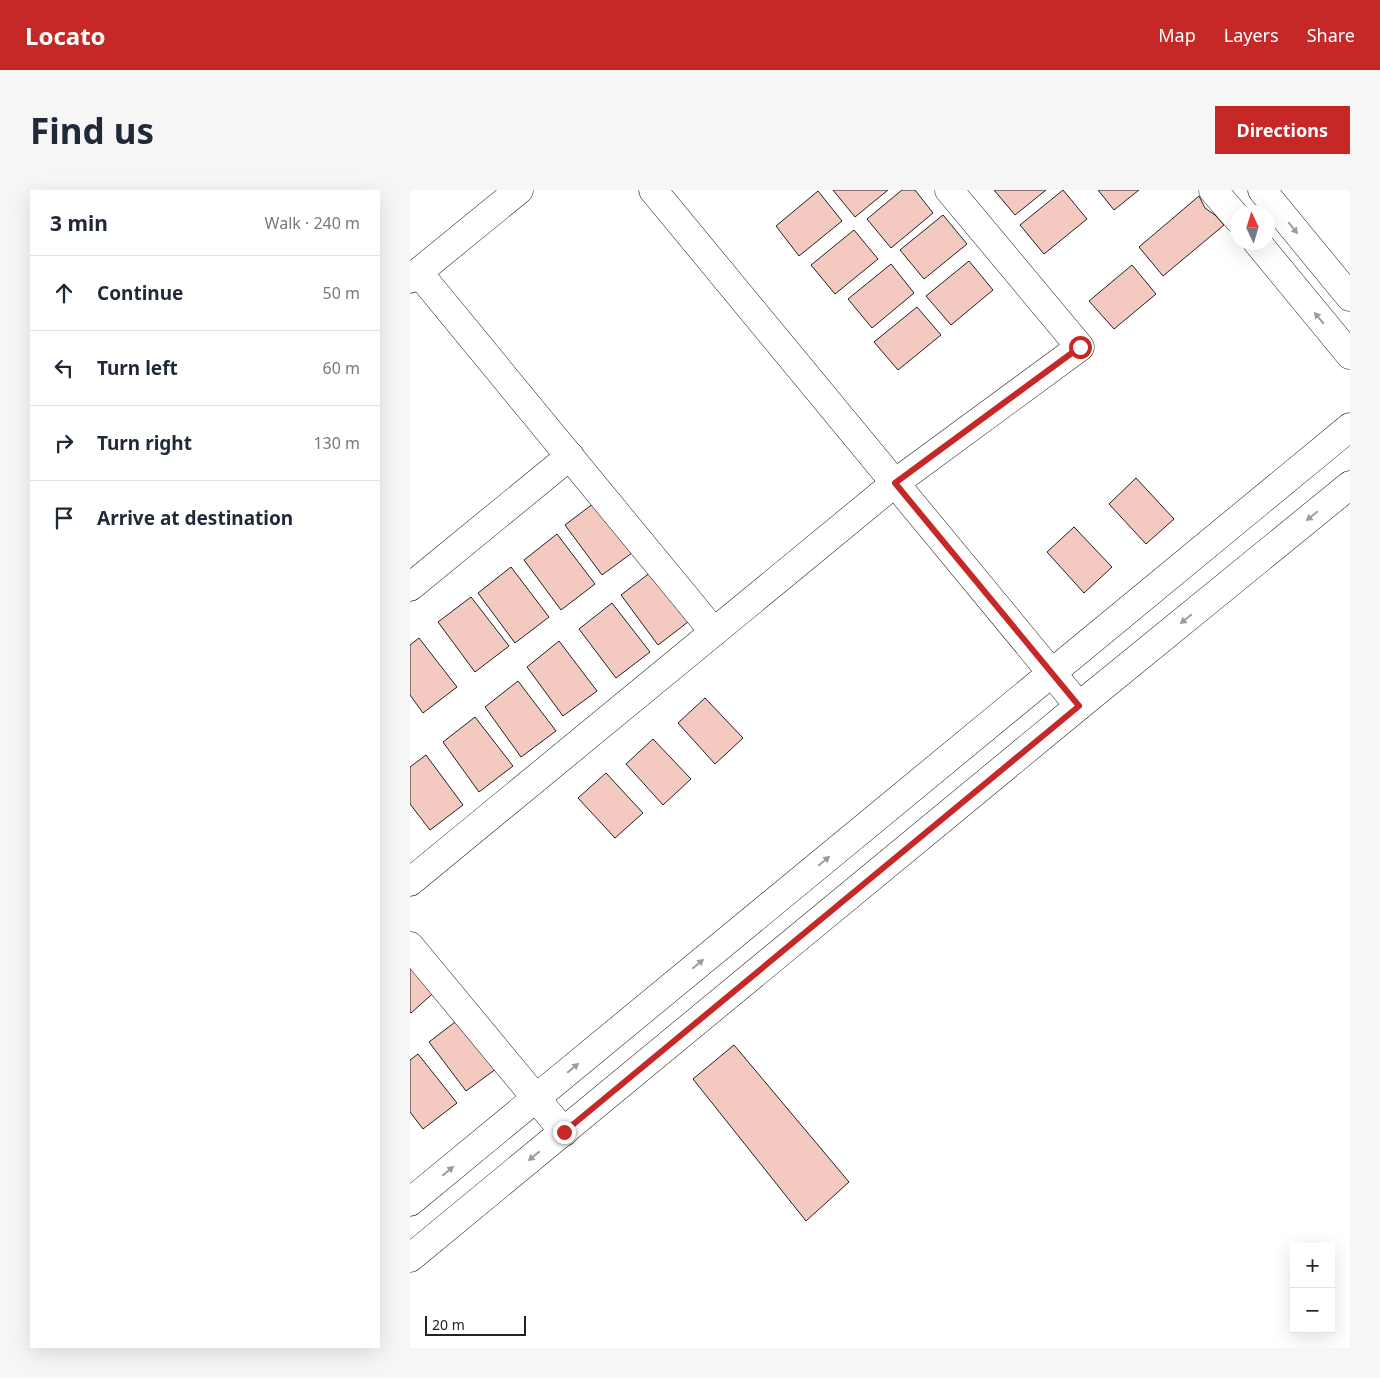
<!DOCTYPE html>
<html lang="en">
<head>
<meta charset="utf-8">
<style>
  body { margin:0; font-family:"Noto Sans",sans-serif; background:#f6f6f7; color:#1f2937 }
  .controls { position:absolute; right:15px; bottom:15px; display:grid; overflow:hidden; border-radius:0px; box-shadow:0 5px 20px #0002 }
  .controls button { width:45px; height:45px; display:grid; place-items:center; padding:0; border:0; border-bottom:1px solid #e0e1e3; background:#fff; color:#1f2937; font:25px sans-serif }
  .compass { position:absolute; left:820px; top:15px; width:45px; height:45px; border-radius:50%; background:#fff; box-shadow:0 5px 20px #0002; rotate:356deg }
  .scale { position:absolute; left:15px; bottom:12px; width:101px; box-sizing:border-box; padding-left:5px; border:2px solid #222; border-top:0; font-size:14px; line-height:18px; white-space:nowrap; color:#222; -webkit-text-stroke:4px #fff; paint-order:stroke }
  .stop { position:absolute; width:15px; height:15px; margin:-11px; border:4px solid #c62828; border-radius:50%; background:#fff }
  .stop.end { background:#c62828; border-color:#fff; box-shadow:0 1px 5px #0008 }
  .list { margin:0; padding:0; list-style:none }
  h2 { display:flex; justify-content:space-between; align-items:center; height:65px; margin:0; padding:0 20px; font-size:21px }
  h2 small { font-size:16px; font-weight:400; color:#747a83 }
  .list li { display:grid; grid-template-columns:32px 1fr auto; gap:15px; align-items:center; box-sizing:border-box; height:75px; padding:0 20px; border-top:1px solid #e0e1e3 }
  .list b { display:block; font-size:19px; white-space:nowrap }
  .list em { font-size:16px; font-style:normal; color:#747a83 }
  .icon { flex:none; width:28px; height:28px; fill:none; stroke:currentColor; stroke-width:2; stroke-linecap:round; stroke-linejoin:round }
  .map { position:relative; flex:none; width:940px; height:1158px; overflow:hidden; border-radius:0px }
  header { display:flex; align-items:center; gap:30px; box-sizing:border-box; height:70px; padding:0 25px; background:#c62828; color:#fff }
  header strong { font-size:24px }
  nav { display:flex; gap:28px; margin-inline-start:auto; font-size:18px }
  .intro { display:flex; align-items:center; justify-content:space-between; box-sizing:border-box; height:120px; padding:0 30px }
  h1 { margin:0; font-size:35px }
  .button { padding:12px 22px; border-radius:0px; background:#c62828; color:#fff; font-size:18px; font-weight:700 }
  main { display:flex; gap:30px; padding:0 30px }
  aside { flex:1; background:#fff; border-radius:0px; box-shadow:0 5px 20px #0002 }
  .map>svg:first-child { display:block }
  .building { fill:#f3c9c0; stroke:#222 }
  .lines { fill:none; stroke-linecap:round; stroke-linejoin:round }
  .minor-casing { stroke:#222; stroke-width:29 }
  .minor { stroke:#fff; stroke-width:28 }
  .oneway { fill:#9c9c9c }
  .route { stroke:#c62828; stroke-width:6 }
</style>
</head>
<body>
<header>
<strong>Locato</strong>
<nav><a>Map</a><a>Layers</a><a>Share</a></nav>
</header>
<div class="intro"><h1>Find us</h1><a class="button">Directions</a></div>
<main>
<aside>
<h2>3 min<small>Walk · 240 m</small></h2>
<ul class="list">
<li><svg class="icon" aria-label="ahead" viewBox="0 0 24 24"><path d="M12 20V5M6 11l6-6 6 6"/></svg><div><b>Continue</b></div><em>50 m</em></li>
<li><svg class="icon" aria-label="left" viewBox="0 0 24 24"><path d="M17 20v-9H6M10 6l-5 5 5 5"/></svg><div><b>Turn left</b></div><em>60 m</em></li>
<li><svg class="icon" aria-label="right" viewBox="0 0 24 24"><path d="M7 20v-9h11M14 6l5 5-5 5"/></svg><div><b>Turn right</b></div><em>130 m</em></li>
<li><svg class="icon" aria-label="arrive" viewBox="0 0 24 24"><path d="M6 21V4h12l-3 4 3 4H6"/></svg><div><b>Arrive at destination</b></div></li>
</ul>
</aside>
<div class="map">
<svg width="940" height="1158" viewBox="0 0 940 1158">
  <rect width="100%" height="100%" fill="#fff"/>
  <g class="building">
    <path d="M423,0H478L445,27Z"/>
    <path d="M492,0H505L523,23L481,58L457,29Z"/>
    <path d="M584,0H636L605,25Z"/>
    <path d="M653,0L677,29L634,64L610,35Z"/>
    <path d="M688,0H729L704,20Z"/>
    <path d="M408,1L432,31L389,66L366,36Z"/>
    <path d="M789,6L795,18L805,25L814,35L753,86L729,57Z"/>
    <path d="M533,25L557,54L514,89L490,60Z"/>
    <path d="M444,40L468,69L425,104L401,75Z"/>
    <path d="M559,71L583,100L541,135L516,106Z"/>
    <path d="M481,74L504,103L462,138L438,109Z"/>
    <path d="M722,75L746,104L704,139L679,111Z"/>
    <path d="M507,117L531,145L488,180L464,152Z"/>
    <path d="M726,288L764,329L736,354L699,314Z"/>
    <path d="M188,310L226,360L192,385L155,335Z"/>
    <path d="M664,337L702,377L674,403L637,362Z"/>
    <path d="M147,344L185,394L151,420L114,370Z"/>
    <path d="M101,377L139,427L105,453L68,403Z"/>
    <path d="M241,382L282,429L248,455L211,405Z"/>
    <path d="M61,407L99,456L65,482L28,432Z"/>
    <path d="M202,413L240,462L206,488L169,439Z"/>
    <path d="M9,448L47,497L13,523L0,505V455Z"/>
    <path d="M149,451L187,501L153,526L117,477Z"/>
    <path d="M108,491L146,541L111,567L75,517Z"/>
    <path d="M295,508L333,548L305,574L268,533Z"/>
    <path d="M65,527L103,576L69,602L33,552Z"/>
    <path d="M243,549L281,589L253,615L216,574Z"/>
    <path d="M16,565L53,615L20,640L0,614V577Z"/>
    <path d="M196,583L233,623L205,648L168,608Z"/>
    <path d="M0,767L29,798L1,823L0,822Z"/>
    <path d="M49,829L90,876L56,901L19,852Z"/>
    <path d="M324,855L439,992L396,1031L283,889Z"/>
    <path d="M8,864L47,913L13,939L0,922V870Z"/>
  </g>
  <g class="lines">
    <defs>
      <g id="minor">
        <path d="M243,0L669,516"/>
        <path d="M803,0L828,29"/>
        <path d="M852,0L940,107"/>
        <path d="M847,52L940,165"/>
        <path d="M8,82L304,442"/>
        <path d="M0,89L109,0"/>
        <path d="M0,397L160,266"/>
        <path d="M0,692L485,293L670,157L539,0"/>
        <path d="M0,756L154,942"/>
        <path d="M0,1012L940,237"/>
        <path d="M0,1068L669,516L940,295"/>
      </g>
    </defs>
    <use href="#minor" class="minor-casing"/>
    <use href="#minor" class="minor"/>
  </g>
  <defs><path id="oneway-solid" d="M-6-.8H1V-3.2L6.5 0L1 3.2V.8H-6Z" transform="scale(1.25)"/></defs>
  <g class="oneway">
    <use href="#oneway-solid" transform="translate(883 38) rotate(51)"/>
    <use href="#oneway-solid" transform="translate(909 128) rotate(-130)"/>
    <use href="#oneway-solid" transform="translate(902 326) rotate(141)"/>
    <use href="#oneway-solid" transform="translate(776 429) rotate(141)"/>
    <use href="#oneway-solid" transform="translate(414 671) rotate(-40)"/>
    <use href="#oneway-solid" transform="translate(288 774) rotate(-40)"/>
    <use href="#oneway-solid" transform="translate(163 878) rotate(-40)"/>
    <use href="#oneway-solid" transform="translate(124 966) rotate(141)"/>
    <use href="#oneway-solid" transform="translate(38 981) rotate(-40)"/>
  </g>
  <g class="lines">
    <path class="route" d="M154,942L669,516L485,293L670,157"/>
  </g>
</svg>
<div class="controls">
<button>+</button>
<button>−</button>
</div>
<svg class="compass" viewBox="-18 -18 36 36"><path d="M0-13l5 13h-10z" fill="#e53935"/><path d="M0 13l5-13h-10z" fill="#747a83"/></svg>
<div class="scale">20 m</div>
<div class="stop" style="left:670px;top:157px"></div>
<div class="stop end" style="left:154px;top:942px"></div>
</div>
</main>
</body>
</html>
